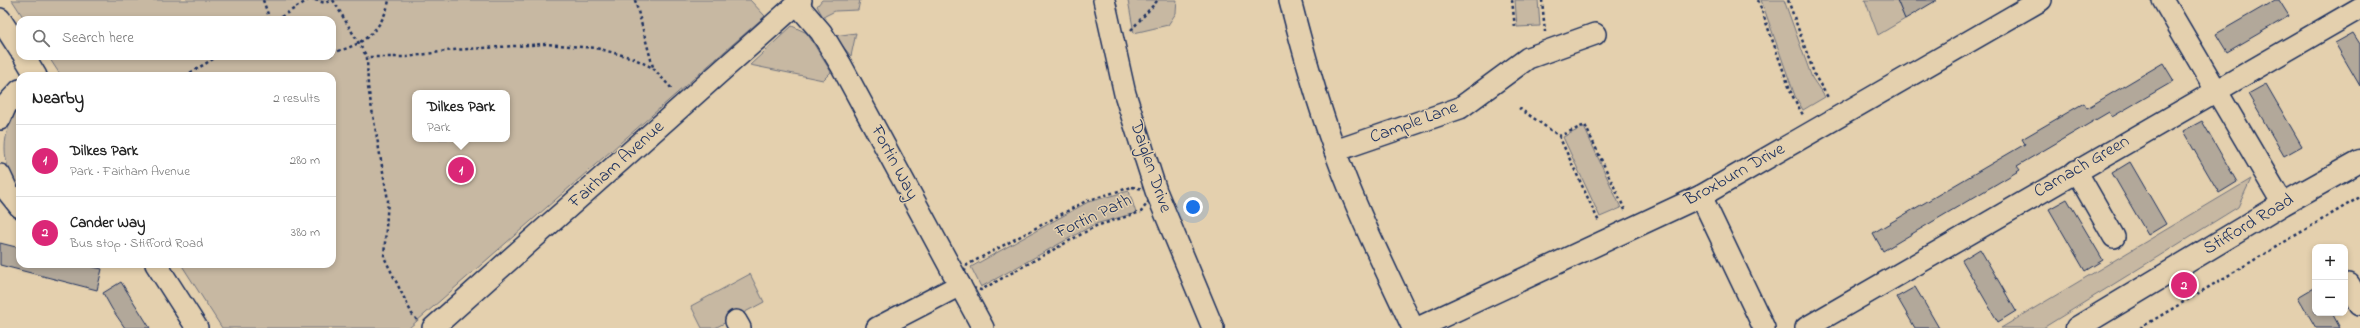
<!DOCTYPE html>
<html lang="en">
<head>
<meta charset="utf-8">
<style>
  body { margin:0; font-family:"Indie Flower",sans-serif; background:#f2f2f2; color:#222 }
  .controls { position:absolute; right:12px; bottom:12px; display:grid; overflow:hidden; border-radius:8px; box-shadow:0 2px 6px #0003 }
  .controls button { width:36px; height:36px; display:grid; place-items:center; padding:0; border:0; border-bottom:1px solid #e0e0e0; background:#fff; color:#222; font:20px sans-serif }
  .you { position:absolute; left:1193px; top:207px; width:14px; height:14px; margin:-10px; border:3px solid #fff; border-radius:50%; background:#1a73e8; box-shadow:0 0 0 6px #1a73e833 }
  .badge { display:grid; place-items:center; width:26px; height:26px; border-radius:50%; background:#db2777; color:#fff; font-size:13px; font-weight:700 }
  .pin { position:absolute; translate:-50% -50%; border:2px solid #fff; box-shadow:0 1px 4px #0006 }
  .popup { position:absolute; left:412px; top:90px; width:98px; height:52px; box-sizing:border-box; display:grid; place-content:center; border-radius:8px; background:#fff; filter:drop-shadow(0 1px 3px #0005); font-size:13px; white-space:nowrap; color:#767676 }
  .popup b { font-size:15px; color:#222 }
  .popup::after { content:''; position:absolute; left:50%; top:100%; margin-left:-8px; border:8px solid transparent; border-top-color:#fff }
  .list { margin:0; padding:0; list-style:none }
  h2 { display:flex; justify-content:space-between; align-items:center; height:52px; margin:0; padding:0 16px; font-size:17px }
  h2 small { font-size:13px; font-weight:400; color:#767676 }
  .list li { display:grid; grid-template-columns:26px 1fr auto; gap:12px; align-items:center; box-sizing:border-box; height:72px; padding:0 16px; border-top:1px solid #e0e0e0 }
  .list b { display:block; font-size:15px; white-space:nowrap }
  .list p { margin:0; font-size:13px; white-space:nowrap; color:#767676 }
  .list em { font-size:13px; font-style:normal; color:#767676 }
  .icon { flex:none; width:22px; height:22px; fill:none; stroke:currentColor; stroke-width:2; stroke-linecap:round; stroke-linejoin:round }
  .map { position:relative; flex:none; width:2360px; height:328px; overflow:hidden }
  .search { position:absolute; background:#fff; box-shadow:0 2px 6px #0003; left:16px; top:16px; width:320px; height:44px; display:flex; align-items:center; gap:10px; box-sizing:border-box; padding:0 14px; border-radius:12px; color:#767676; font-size:15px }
  .panel { position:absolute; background:#fff; box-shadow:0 2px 6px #0003; left:16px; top:72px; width:320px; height:196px; border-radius:12px }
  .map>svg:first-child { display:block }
  .green { fill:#c7b8a2; stroke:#717480; fill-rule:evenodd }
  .building { fill:#b2a89a; stroke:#1b2f5e }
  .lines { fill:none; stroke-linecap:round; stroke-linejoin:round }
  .minor-casing { stroke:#1b2f5e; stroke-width:24 }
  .major-casing { stroke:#1b2f5e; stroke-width:25 }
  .path { stroke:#1b2f5e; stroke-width:2.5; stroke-dasharray:3 3; stroke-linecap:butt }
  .minor { stroke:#e4d0ae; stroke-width:21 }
  .major { stroke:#e4d0ae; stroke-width:22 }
  .labels { text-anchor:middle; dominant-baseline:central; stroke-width:3; stroke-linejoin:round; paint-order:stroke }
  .street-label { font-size:18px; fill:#1b2f5e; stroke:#e4d0ae }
</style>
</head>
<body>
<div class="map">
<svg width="2360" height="328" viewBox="0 0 2360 328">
  <rect width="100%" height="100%" fill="#e4d0ae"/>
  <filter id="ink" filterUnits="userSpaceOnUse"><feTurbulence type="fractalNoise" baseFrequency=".025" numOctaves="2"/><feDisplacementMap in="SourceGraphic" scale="8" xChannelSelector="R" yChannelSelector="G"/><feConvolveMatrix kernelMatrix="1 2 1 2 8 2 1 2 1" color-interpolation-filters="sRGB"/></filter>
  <g filter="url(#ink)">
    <g class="green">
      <path d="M12,0H750L765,16L409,328H222L181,264H332V76H61L48,56H332V20H25ZM415,93H507V139H415Z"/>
      <path d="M822,0H860L858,10L835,11L823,17L817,6Z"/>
      <path d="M1128,0H1177L1176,13L1168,25L1134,33Z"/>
      <path d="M1515,0H1538L1540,26L1517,27Z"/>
      <path d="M1761,0H1784L1812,78L1825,97L1803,110L1795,96Z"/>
      <path d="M1865,0H1897L1905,19L1878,35Z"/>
      <path d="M792,26L807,33L831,72L823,80L750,65Z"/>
      <path d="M856,33L851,56L834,36Z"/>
      <path d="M20,100V196C0,156 0,140 20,100Z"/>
      <path d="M1584,127L1621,208L1600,217L1563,137Z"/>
      <path d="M2251,179L2238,207L2043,328H2001Z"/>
      <path d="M1129,191L1136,213L1095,224L981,287L971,267L1088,202Z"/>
      <path d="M750,274L764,302L715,328H702L691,306Z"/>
    </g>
    <g class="building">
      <path d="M1897,0H1937L1905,19Z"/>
      <path d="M2275,0H2279L2289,16L2227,52L2216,34Z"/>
      <path d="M2353,33L2360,44V86L2335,43Z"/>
      <path d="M2163,63L2174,81L2112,117L2109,112L2017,166L2020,170L1883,251L1873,233L2025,144L2022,139L2084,103L2087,108Z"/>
      <path d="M2266,84L2302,146L2284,156L2248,94Z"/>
      <path d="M2202,121L2237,182L2219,193L2183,131Z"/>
      <path d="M2130,162L2166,224L2148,235L2112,173Z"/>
      <path d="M2067,199L2103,260L2085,271L2049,209Z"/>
      <path d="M0,243L20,248V264H80L102,269L97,290L0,265Z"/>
      <path d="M1980,249L2016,311L1998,322L1962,260Z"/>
      <path d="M121,282L140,312L150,328H125L112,309L103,293Z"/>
      <path d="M1915,287L1924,302L1939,328H1915L1897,297Z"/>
      <path d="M2315,287V313H2332L2340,328H2316L2298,297Z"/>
    </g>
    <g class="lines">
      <defs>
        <g id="minor">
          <path d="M1104,0L1125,94L1156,191L1213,328"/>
          <path d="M1290,0C1303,51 1317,101 1335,151C1357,212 1386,270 1413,328"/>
          <path d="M2163,0L2283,204"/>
          <path d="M797,4L821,32L841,65L983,328"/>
          <path d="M0,19L20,50"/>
          <path d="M24,56L36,76"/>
          <path d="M0,119L6,105L20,90"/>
          <path d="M1335,151L1460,108L1528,58L1595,34"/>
          <path d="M2076,171L2114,237"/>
          <path d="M0,175L8,192L20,207"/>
          <path d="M1701,196L1764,328"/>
          <path d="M156,264L197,328"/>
          <path d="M2349,284L2360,304"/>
          <path d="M736,321L740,328"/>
          <path d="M433,328L801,0"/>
          <path d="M877,328L960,285"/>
          <path d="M1418,328L1701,196L2041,0"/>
          <path d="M1806,328L2360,8"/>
        </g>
        <path id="major" d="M2077,328L2283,204L2360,161"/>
      </defs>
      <use href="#minor" class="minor-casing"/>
      <use href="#major" class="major-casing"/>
      <g class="path">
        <path d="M263,0L270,20"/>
        <path d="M315,0L325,3L332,0"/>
        <path d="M333,0L367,57"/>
        <path d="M635,0L653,67"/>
        <path d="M1512,0L1515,28"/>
        <path d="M1542,0L1545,32"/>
        <path d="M1758,0L1792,95L1803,115"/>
        <path d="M1788,0L1815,76L1829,99"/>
        <path d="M276,20L308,0"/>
        <path d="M1131,30L1158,0"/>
        <path d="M332,52C360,48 384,29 389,0"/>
        <path d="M185,76L218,56"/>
        <path d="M1519,108L1559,136L1585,125L1625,210"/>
        <path d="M1559,136L1599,222"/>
        <path d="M1132,187L1156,191L1141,212L1096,226L981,290L960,285L967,265L1086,201Z"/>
        <path d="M417,320L412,314L384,257L388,200L368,87L367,57H407L453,50L545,44L596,48L633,58L653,68L672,89"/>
        <path d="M2140,328L2360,197"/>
      </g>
      <use href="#minor" class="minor"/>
      <use href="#major" class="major"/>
    </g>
  </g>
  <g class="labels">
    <g class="street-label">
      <text transform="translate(1414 123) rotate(-20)">Cample Lane</text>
      <text transform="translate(894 163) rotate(62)">Fortin Way</text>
      <text transform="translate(617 165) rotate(-42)">Fairham Avenue</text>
      <text transform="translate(1150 167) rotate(71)">Daiglen Drive</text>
      <text transform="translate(2082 167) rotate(-30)">Carnach Green</text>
      <text transform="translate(1735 175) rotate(-29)">Broxburn Drive</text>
      <text transform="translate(1094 217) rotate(-25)">Fortin Path</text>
      <text transform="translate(2249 225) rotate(-31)">Stifford Road</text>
    </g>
  </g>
</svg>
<div class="controls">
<button>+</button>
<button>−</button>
</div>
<div class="you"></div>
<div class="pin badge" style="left:461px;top:170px">1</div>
<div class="popup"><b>Dilkes Park</b>Park</div>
<div class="pin badge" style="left:2184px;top:285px">2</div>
<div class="search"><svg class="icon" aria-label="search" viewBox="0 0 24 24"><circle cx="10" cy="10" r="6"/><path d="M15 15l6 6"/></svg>Search here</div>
<section class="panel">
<h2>Nearby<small>2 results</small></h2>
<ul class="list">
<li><span class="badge">1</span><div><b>Dilkes Park</b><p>Park · Fairham Avenue</p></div><em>280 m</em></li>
<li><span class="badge">2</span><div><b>Cander Way</b><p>Bus stop · Stifford Road</p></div><em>380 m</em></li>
</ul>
</section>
</div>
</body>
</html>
